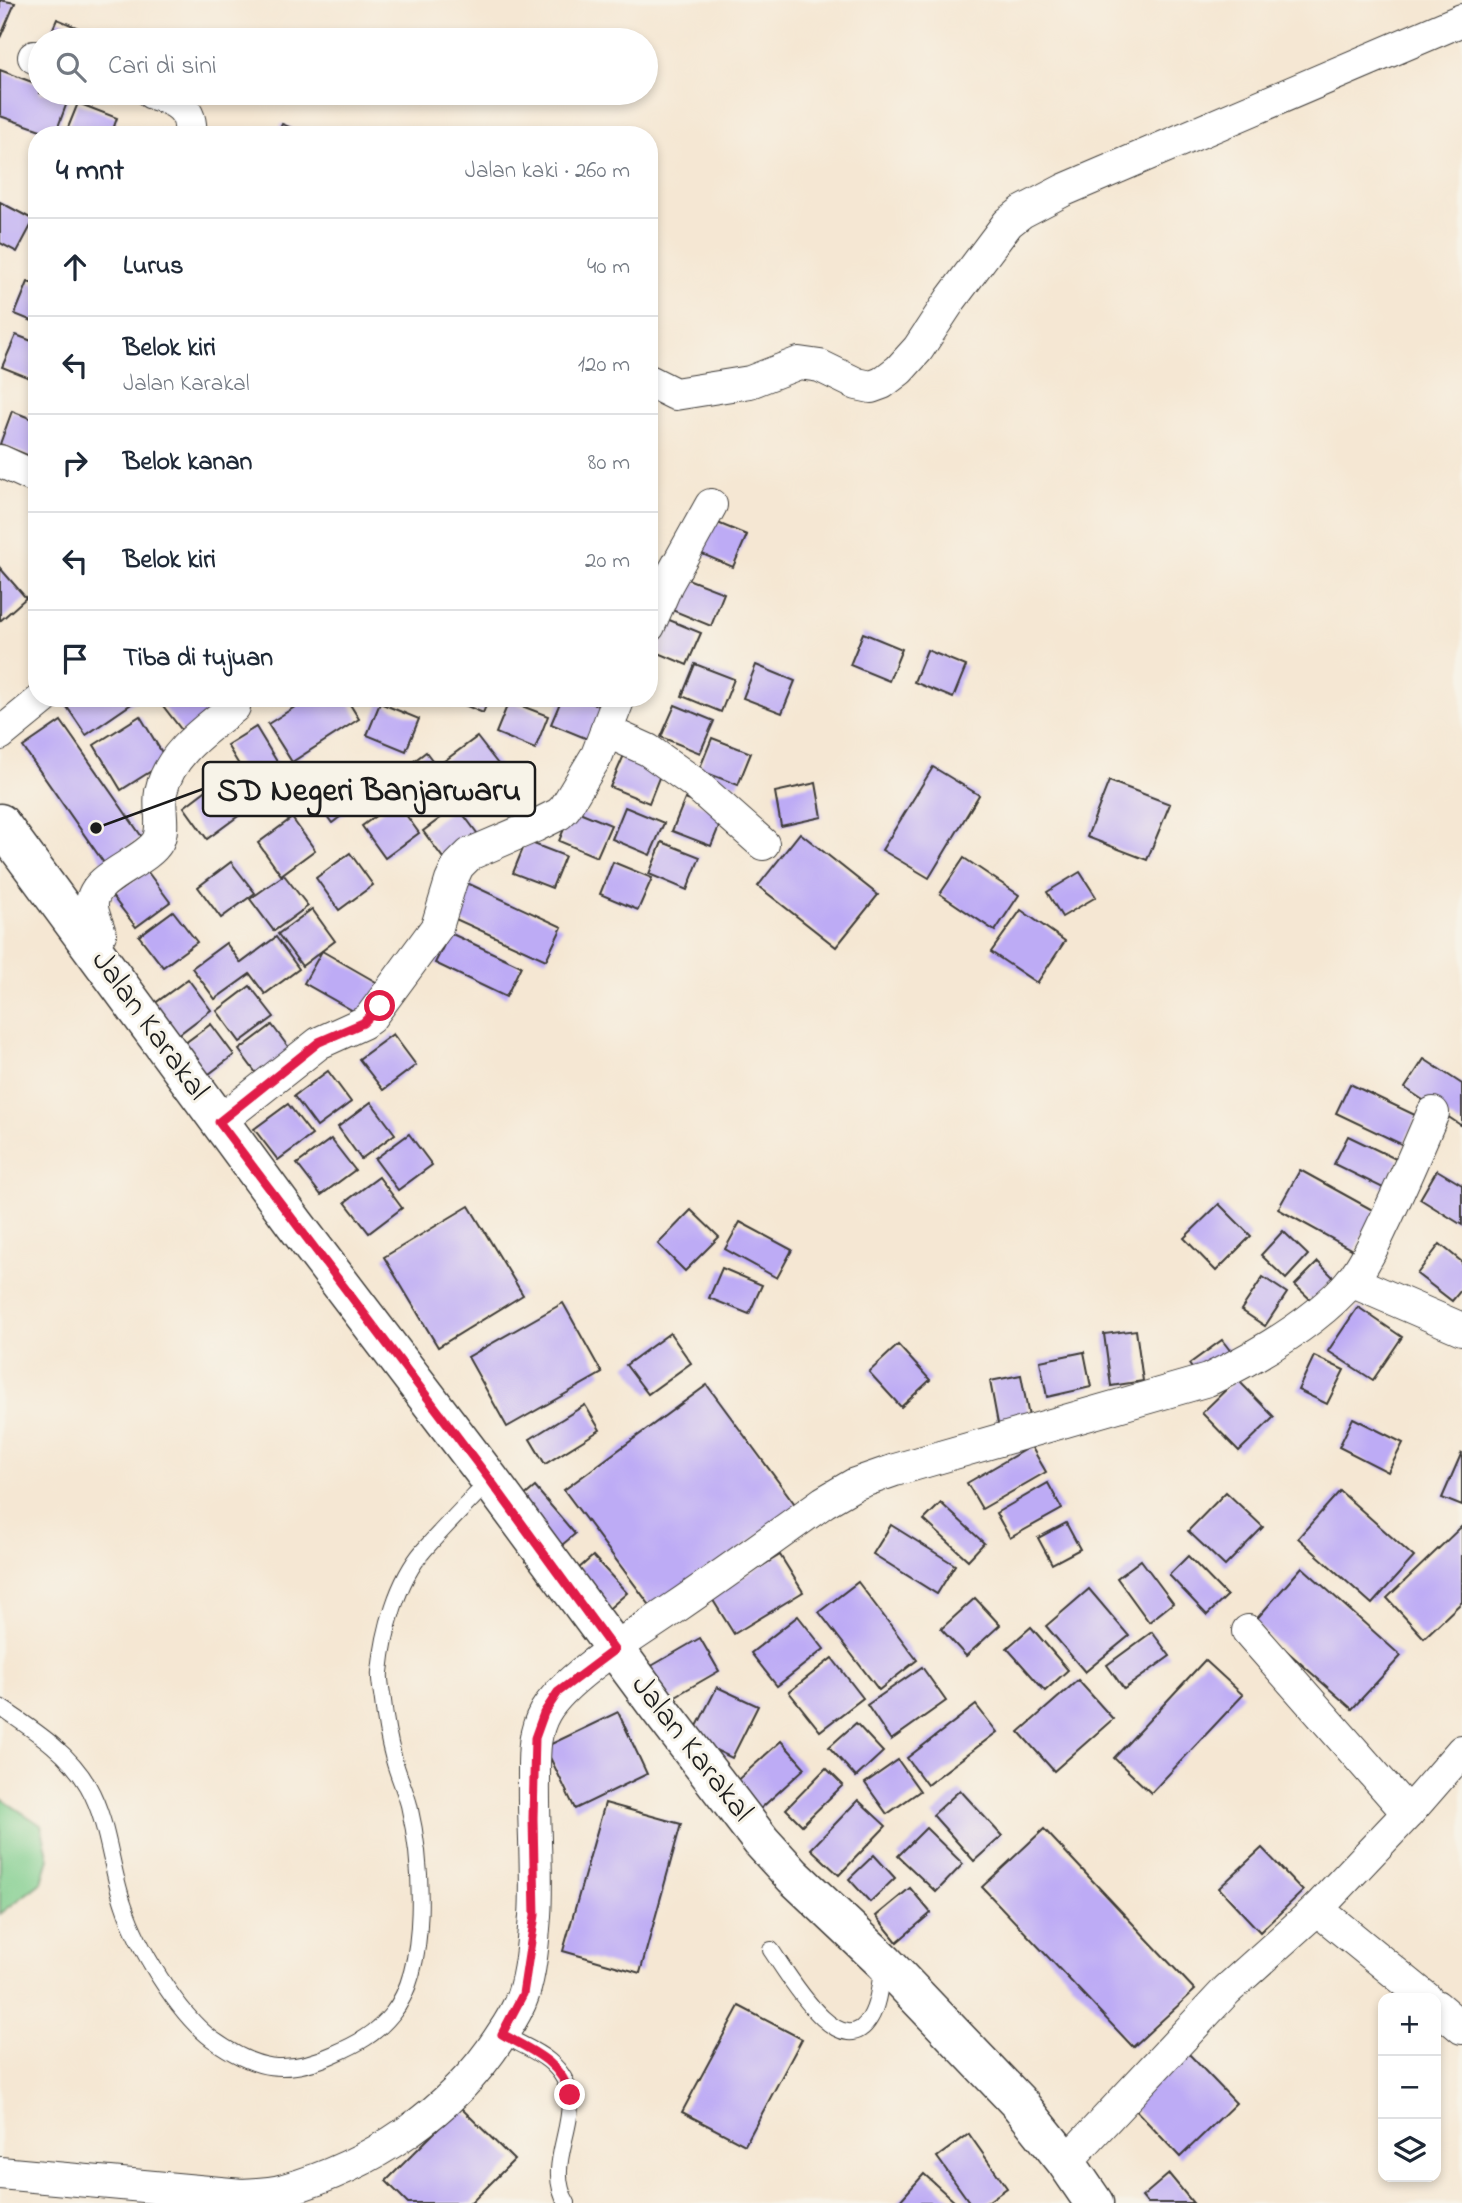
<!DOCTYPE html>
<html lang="id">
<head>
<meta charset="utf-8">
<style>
  body { margin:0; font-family:"Indie Flower",sans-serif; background:#f6f6f7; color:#1f2937 }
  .controls { position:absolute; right:21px; bottom:21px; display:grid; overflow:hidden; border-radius:14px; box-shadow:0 4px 10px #0003 }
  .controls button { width:63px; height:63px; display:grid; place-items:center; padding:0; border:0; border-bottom:2px solid #e0e1e3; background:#fff; color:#1f2937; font:35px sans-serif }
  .stop { position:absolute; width:21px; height:21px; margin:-16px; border:5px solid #e11d48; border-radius:50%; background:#fff }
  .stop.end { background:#e11d48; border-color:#fff; box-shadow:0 2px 7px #0008 }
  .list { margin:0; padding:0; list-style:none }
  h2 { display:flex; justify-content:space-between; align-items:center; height:91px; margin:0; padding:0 28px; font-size:30px }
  h2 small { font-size:23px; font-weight:400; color:#747a83 }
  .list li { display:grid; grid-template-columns:46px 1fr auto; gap:21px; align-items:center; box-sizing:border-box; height:98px; padding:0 28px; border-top:2px solid #e0e1e3 }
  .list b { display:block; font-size:26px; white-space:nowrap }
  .list p { margin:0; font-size:23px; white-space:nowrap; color:#747a83 }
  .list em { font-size:23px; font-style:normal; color:#747a83 }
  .icon { flex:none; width:38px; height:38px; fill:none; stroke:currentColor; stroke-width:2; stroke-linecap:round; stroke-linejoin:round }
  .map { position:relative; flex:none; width:1462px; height:2203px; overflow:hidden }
  .search { position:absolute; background:#fff; box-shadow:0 4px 10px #0003; left:28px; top:28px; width:630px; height:77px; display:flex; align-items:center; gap:18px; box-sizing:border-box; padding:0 24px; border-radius:38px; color:#747a83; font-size:26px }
  .panel { position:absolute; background:#fff; box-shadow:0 4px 10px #0003; left:28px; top:126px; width:630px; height:581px; border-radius:28px }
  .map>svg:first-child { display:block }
  .green { fill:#7fcd8d; stroke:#4e7454; stroke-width:2 }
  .building { fill:#bdabf5 }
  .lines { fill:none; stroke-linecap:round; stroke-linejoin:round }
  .service-casing { stroke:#3d3a37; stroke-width:18 }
  .minor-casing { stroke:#3d3a37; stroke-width:34 }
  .secondary-casing { stroke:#3d3a37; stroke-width:41 }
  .service { stroke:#fff; stroke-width:16 }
  .minor { stroke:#fff; stroke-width:32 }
  .secondary { stroke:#fff; stroke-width:38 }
  .route { stroke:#e11d48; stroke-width:9 }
  .labels { text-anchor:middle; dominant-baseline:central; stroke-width:6; stroke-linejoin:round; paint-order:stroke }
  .street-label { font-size:32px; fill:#1c1c1c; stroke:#f7f3e8 }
  .leader { fill:none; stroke:#1c1c1c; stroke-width:2.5 }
  .callout-dot { fill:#1c1c1c; stroke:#f7f3e8; stroke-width:2.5 }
  .callout { fill:#f7f3e8; stroke:#1c1c1c; stroke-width:2.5 }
  .callout-label { font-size:33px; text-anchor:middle; font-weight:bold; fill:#1c1c1c }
</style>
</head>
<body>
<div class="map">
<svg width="1462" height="2203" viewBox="0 0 1462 2203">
  <rect width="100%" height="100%" fill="#f7f3e8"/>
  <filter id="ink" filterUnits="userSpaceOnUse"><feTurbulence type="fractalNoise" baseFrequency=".0143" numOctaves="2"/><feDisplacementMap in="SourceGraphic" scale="14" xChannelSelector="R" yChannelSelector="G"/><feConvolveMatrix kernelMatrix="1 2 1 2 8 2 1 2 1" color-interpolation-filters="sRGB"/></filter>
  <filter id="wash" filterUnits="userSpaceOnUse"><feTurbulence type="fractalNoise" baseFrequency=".00686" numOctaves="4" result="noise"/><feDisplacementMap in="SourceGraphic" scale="28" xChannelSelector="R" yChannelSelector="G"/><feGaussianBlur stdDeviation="1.57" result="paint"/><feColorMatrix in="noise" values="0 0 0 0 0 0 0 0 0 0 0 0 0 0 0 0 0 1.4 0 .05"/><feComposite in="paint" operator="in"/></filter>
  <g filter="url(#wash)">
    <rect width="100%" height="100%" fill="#f5e7d3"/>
    <path class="green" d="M0,1798L41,1825L49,1859L42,1882L0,1914Z"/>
    <g id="blocks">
      <g class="building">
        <path d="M0,0L15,3L0,38Z"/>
        <path d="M57,19L95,35L93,40H48Z"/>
        <path d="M0,70L40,85V93H59L69,97L55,135L0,116Z"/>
        <path d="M78,103L117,118L111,135H65Z"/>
        <path d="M282,124L308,135H277Z"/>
        <path d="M0,202L34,220L17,252L0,243Z"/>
        <path d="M28,282L37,285V323L15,314Z"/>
        <path d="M16,335L37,343V381L2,367Z"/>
        <path d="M12,411L37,421V459L0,444Z"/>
        <path d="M708,519L747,535L733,567L695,551Z"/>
        <path d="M0,568L26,598L0,621Z"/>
        <path d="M685,578L724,593L711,626L672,610Z"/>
        <path d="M662,617L701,633L687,665L649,649Z"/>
        <path d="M863,633L902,649L889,681L850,665Z"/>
        <path d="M927,650L966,666L953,698L914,682Z"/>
        <path d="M695,664L734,679L721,712L682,696Z"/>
        <path d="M756,665L795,681L782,713L743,698Z"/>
        <path d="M61,698H140L86,735Z"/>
        <path d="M165,698H210L217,708L184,733L160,702Z"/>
        <path d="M309,698H346L359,719L292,762L268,724Z"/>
        <path d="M448,698H489L483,713Z"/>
        <path d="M562,698H580L604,708L590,740L551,724Z"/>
        <path d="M509,701L548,716L535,749L496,733Z"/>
        <path d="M380,703L419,719L406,751L367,735Z"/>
        <path d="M675,705L714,721L700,753L661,737Z"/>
        <path d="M140,716L167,761L121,790L94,745Z"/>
        <path d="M61,721L142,837L104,863L23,747Z"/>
        <path d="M256,727L293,788L264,806L227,745Z"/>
        <path d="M477,737L501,768L467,793L443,762Z"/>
        <path d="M712,738L751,753L738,785L699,770Z"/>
        <path d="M426,752L450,784L416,809L393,777Z"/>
        <path d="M624,755L662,770L649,803L610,787Z"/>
        <path d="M343,766L366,797L332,823L309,791Z"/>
        <path d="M933,767L979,795L929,878L882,850Z"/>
        <path d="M1109,781L1170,804L1147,860L1087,837Z"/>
        <path d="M217,782L241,814L207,839L184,807Z"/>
        <path d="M816,783L822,817L781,826L775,792Z"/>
        <path d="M685,799L724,814L711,846L672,831Z"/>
        <path d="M396,801L419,833L385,858L362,826Z"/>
        <path d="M457,806L480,837L446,862L423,831Z"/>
        <path d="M625,807L664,823L650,855L612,839Z"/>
        <path d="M572,809L611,825L597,857L559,841Z"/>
        <path d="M292,818L315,850L281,875L258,843Z"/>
        <path d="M800,833L878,895L836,947L758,886Z"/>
        <path d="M526,841L565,856L552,888L513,873Z"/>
        <path d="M662,842L700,857L687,890L649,874Z"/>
        <path d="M350,853L373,885L339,910L316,878Z"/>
        <path d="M964,858L1019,895L995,931L940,894Z"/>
        <path d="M231,862L255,893L221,918L198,887Z"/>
        <path d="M613,862L652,878L638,910L600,894Z"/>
        <path d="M147,871L170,902L136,927L112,896Z"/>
        <path d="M1080,872L1096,897L1062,917L1047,892Z"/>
        <path d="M284,875L308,906L274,931L250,899Z"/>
        <path d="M465,882L562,927L546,960L449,916Z"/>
        <path d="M312,909L335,941L302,966L278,934Z"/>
        <path d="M1021,910L1065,941L1037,983L991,952Z"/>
        <path d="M173,911L197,942L163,967L139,936Z"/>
        <path d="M450,933L521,966L506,997L435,963Z"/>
        <path d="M276,937L299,969L265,994L250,974L215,999L192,968L226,943L241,963Z"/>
        <path d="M322,951L383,986L364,1017L304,983Z"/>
        <path d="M188,979L211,1010L178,1035L154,1004Z"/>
        <path d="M250,986L274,1017L240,1042L217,1011Z"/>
        <path d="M211,1024L234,1055L201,1080L177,1049Z"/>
        <path d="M272,1025L295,1056L262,1081L239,1050Z"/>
        <path d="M393,1034L416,1065L383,1090L359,1059Z"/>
        <path d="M1424,1059L1462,1084V1126L1405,1088Z"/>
        <path d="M328,1071L351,1102L317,1127L294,1096Z"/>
        <path d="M1350,1084L1417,1116L1403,1145L1336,1113Z"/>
        <path d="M371,1102L395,1134L361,1159L338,1127Z"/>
        <path d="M288,1104L312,1135L278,1160L254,1129Z"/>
        <path d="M409,1134L432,1165L398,1190L375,1159Z"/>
        <path d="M1348,1136L1398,1160L1385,1189L1334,1164Z"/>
        <path d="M331,1139L355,1170L321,1195L297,1164Z"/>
        <path d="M1300,1170L1376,1212L1354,1251L1278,1209Z"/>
        <path d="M1437,1170L1462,1185V1225L1420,1199Z"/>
        <path d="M379,1177L402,1208L369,1233L345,1202Z"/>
        <path d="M1219,1204L1251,1236L1216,1271L1184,1238Z"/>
        <path d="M469,1206L523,1295L438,1347L384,1257Z"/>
        <path d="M691,1210L719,1237L685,1271L658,1244Z"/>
        <path d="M740,1222L792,1250L777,1278L725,1249Z"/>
        <path d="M1283,1231L1308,1255L1286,1279L1261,1255Z"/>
        <path d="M1440,1244L1462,1262V1289L1452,1301L1417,1274Z"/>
        <path d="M1318,1262L1334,1278L1311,1300L1295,1285Z"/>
        <path d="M722,1268L762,1285L749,1314L709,1298Z"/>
        <path d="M1263,1277L1287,1293L1265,1326L1241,1310Z"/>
        <path d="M563,1303L602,1373L507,1427L468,1357Z"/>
        <path d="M1358,1307L1402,1337L1373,1380L1328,1351Z"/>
        <path d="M1136,1330L1143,1381L1111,1386L1104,1334Z"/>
        <path d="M670,1333L691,1363L648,1394L626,1365Z"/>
        <path d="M1222,1340L1232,1353L1199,1378L1189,1364Z"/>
        <path d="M898,1345L930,1380L901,1407L869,1372Z"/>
        <path d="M1084,1352L1091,1387L1047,1397L1040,1361Z"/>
        <path d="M1314,1356L1344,1370L1327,1404L1298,1390Z"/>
        <path d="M1021,1375L1030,1422L999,1429L990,1381Z"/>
        <path d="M1237,1379L1274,1417L1239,1451L1202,1413Z"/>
        <path d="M707,1385L797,1507L655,1612L564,1490Z"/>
        <path d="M585,1405L600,1430L545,1464L530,1439Z"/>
        <path d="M1353,1418L1403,1443L1388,1472L1339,1447Z"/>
        <path d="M1031,1446L1046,1472L982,1509L967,1483Z"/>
        <path d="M1462,1452V1506L1442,1498Z"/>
        <path d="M1048,1483L1062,1509L1010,1538L996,1513Z"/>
        <path d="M535,1487L575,1534L556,1550L516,1503Z"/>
        <path d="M1340,1491L1414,1557L1372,1604L1298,1538Z"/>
        <path d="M1226,1492L1263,1527L1225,1566L1188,1531Z"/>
        <path d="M941,1503L984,1543L968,1560L924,1520Z"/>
        <path d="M1066,1523L1080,1549L1052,1564L1038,1538Z"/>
        <path d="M891,1525L955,1565L937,1594L873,1554Z"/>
        <path d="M1462,1526V1602L1424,1638L1387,1598Z"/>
        <path d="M780,1555L803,1592L734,1634L711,1597Z"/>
        <path d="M593,1556L627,1593L604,1613L570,1576Z"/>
        <path d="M1188,1556L1227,1596L1207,1615L1169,1575Z"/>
        <path d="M1141,1560L1173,1603L1149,1622L1117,1578Z"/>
        <path d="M1302,1567L1401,1656L1352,1709L1254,1622Z"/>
        <path d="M858,1582L917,1660L879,1690L819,1612Z"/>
        <path d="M1089,1589L1129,1636L1085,1672L1046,1626Z"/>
        <path d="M975,1598L1000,1625L966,1656L941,1629Z"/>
        <path d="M798,1616L824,1649L777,1686L751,1653Z"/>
        <path d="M1031,1627L1068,1670L1045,1691L1007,1648Z"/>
        <path d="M1152,1632L1170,1656L1124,1689L1107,1665Z"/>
        <path d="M700,1638L719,1671L667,1701L648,1668Z"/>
        <path d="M832,1658L863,1698L820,1731L789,1692Z"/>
        <path d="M1205,1660L1243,1695L1151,1793L1114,1758Z"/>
        <path d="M922,1667L946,1701L891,1740L867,1705Z"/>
        <path d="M1078,1680L1113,1719L1054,1771L1019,1732Z"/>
        <path d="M717,1687L758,1706L732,1758L691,1738Z"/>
        <path d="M976,1705L997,1732L927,1785L907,1758Z"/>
        <path d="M618,1712L647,1774L575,1809L545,1747Z"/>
        <path d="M856,1723L883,1752L856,1777L829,1747Z"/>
        <path d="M781,1741L805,1768L758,1811L733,1784Z"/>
        <path d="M898,1760L920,1791L887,1814L865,1783Z"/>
        <path d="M826,1768L843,1785L802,1825L786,1809Z"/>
        <path d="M960,1790L1002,1836L974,1861L933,1815Z"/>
        <path d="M858,1800L886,1826L839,1875L811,1849Z"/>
        <path d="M605,1803L681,1824L640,1973L563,1951Z"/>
        <path d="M926,1828L963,1864L936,1892L898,1856Z"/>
        <path d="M1044,1829L1195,1990L1133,2047L982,1887Z"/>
        <path d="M1262,1848L1303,1891L1260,1932L1219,1888Z"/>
        <path d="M874,1855L895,1878L870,1902L849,1879Z"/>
        <path d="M910,1888L931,1913L897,1942L876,1916Z"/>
        <path d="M739,2006L802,2039L745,2145L682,2112Z"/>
        <path d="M1186,2051L1236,2103L1180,2157L1130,2104Z"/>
        <path d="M460,2107L514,2160L471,2203H408L386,2181Z"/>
        <path d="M969,2134L1007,2188L986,2203H970L937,2157Z"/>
        <path d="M924,2174L956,2203H898Z"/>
        <path d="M1169,2174L1193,2203H1147L1142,2197Z"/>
      </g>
    </g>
  </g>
  <g filter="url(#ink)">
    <use href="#blocks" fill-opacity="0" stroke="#3d3a37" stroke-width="2"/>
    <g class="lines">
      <defs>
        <g id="service">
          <path d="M0,1707C32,1729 68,1751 88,1786C109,1823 110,1867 124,1906C137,1946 178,2014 212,2039C255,2070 286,2076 334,2054C357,2044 376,2034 392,2014C430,1967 422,1861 409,1805C405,1790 398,1775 394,1760C389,1741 385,1721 383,1701C382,1692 379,1681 380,1672C384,1631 397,1581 424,1550C445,1526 468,1503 490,1480"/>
          <path d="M771,1950C786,1971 841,2068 870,2018C879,2003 880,1981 883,1965"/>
          <path d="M502,2034C517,2043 536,2050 549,2061C600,2103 538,2157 567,2203"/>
        </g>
        <g id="minor">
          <path d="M34,57L40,59"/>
          <path d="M152,93C175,100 193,108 190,135"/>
          <path d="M649,381L675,394L750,382L799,363L820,366L857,384L871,387L882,383L899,370L918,349L951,299L1008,223L1022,212L1064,190L1462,20"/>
          <path d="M0,461L37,478"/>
          <path d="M649,626L667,584L711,505"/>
          <path d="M606,731L648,750L693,782L763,844"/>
          <path d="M0,734L44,698"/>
          <path d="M90,946L100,934C98,924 91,913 92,903C94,875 146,863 158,841C165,826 158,808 161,792C169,754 205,730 234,707"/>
          <path d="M219,1122L319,1043L363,1023L370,1018L437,927L451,881L458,866L470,854L535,826L559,814L565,808L597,755L619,698"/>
          <path d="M1351,1281L1462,1329"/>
          <path d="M1248,1631L1408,1813"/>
          <path d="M1317,1909L1426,1998"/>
          <path d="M1436,2006L1462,2028"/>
          <path d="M1066,2162L1227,1990L1317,1909L1408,1813L1462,1751"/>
          <path d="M0,2173L242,2195C256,2194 271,2194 284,2190C370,2166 452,2112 500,2037C509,2024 518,2010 523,1995C531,1971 533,1941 535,1916C538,1872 533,1824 534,1778C534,1755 533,1733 545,1712C566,1676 637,1634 673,1609C724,1574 774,1538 824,1502L855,1484L895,1470L1208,1380C1255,1357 1318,1321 1352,1280C1365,1264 1374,1244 1383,1225C1401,1188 1417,1150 1433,1113"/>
        </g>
        <path id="secondary" d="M0,823L295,1224L490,1480L658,1707L761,1841L793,1876L884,1962L1018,2102L1066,2162L1094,2203"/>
      </defs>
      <use href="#service" class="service-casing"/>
      <use href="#minor" class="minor-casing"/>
      <use href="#secondary" class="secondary-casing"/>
      <use href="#service" class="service"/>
      <use href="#minor" class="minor"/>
      <use href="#secondary" class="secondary"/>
    </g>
  </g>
  <g class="lines" filter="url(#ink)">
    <path class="route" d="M380,1006L363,1023L319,1042L219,1122L490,1480L614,1650L558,1692L544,1713L535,1738L533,1818L535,1915L523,1994L502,2034C530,2050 561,2061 570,2095"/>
  </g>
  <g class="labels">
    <g class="street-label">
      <text transform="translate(149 1026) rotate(54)">Jalan Karakal</text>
      <text transform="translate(691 1749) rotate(52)">Jalan Karakal</text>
    </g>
  </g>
  <path class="leader" d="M96 828L203 789"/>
  <circle class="callout-dot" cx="96" cy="828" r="7"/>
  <rect class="callout" x="203" y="762" width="332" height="54" rx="7"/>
  <g class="callout-label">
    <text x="369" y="800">SD Negeri Banjarwaru</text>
  </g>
</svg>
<div class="controls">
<button>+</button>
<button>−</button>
<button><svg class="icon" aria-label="layers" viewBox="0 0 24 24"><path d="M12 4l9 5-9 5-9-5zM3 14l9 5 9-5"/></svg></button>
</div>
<div class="stop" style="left:380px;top:1006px"></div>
<div class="stop end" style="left:570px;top:2095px"></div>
<div class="search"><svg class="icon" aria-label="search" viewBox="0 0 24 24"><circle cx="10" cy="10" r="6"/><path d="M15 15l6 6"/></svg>Cari di sini</div>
<section class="panel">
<h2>4 mnt<small>Jalan kaki · 260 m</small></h2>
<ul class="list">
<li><svg class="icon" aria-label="ahead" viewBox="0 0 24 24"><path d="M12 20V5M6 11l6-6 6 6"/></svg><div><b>Lurus</b></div><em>40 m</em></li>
<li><svg class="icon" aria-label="left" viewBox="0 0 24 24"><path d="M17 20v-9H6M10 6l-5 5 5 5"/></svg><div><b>Belok kiri</b><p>Jalan Karakal</p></div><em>120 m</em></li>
<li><svg class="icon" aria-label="right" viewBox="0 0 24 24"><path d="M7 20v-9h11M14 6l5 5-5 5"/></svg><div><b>Belok kanan</b></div><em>80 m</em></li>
<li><svg class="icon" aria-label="left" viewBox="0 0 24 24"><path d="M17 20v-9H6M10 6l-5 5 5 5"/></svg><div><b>Belok kiri</b></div><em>20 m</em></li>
<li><svg class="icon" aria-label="arrive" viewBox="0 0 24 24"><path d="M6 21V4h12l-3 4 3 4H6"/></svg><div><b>Tiba di tujuan</b></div></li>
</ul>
</section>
</div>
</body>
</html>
